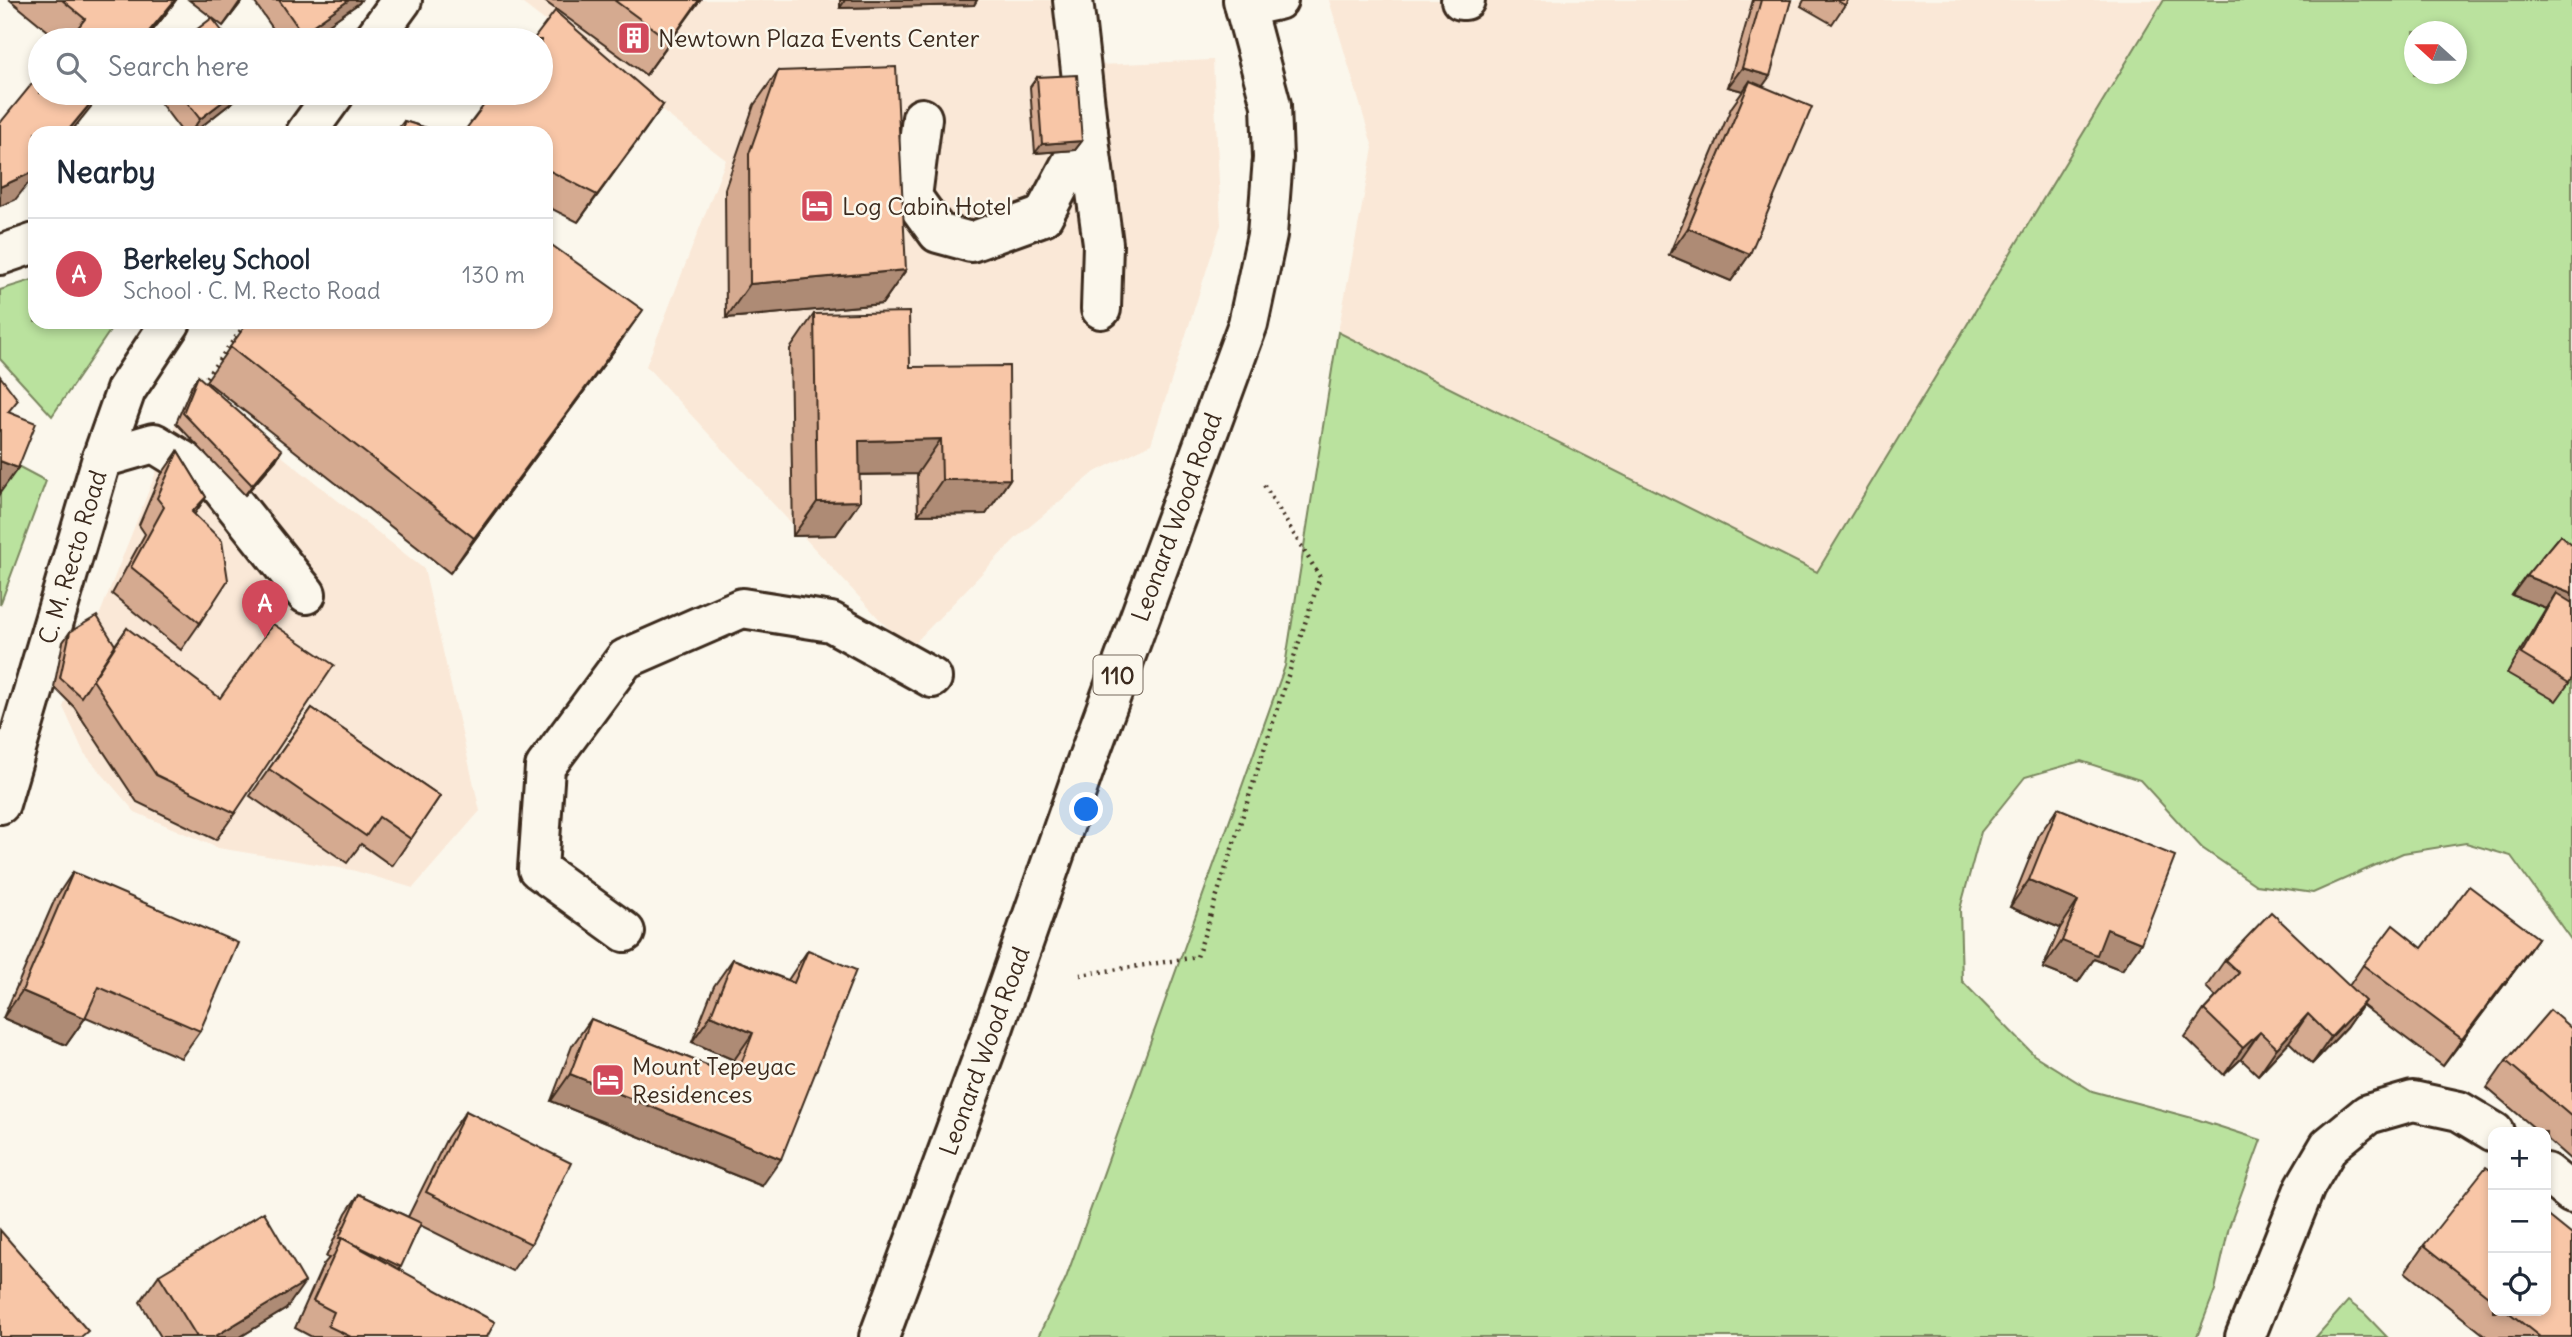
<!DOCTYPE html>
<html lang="en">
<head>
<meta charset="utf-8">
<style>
  body { margin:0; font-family:Delius,sans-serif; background:#f2f2f3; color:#1f2937 }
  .controls { position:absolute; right:21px; bottom:21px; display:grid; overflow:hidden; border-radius:14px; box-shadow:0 4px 10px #0003 }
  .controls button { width:63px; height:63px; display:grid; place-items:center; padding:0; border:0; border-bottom:2px solid #e0e1e3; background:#fff; color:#1f2937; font:35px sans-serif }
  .compass { position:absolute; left:2404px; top:21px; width:63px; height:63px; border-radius:50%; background:#fff; box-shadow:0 4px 10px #0003; rotate:291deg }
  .you { position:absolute; left:1087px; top:810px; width:24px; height:24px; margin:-18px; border:5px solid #fff; border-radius:50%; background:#1a73e8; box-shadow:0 0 0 10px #1a73e833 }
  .badge { display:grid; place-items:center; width:46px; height:46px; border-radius:50%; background:#d1495b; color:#fff; font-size:23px; font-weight:700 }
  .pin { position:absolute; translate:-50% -58px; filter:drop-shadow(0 2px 4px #0008) }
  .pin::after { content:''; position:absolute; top:37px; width:24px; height:21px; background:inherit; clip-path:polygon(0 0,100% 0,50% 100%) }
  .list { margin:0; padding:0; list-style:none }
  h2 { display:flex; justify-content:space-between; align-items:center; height:91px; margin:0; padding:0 28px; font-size:30px }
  h2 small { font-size:23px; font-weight:400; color:#747a83 }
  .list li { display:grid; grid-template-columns:46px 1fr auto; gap:21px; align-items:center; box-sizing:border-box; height:112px; padding:0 28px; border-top:2px solid #e0e1e3 }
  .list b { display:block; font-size:26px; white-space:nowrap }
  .list p { margin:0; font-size:23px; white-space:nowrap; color:#747a83 }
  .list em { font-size:23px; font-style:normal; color:#747a83 }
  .icon { flex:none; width:38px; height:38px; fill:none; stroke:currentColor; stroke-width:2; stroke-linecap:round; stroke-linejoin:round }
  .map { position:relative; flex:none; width:2572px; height:1337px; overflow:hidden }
  .search { position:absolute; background:#fff; box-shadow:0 4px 10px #0003; left:28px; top:28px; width:525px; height:77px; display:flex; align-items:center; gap:18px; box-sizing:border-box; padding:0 24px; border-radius:38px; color:#747a83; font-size:26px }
  .panel { position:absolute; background:#fff; box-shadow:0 4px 10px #0003; left:28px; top:126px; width:525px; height:203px; border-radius:21px }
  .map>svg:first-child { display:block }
  .built { fill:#fae8d7 }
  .green { fill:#bae29e; stroke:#7a865e; stroke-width:2; fill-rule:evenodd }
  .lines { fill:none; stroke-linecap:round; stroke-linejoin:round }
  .minor-casing { stroke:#3b2a1e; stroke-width:44 }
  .major-casing { stroke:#3b2a1e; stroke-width:44 }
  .path { stroke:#3b2a1e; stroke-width:4.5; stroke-dasharray:2 5; stroke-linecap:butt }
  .minor { stroke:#fbf7ec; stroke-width:38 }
  .major { stroke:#fbf7ec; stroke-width:38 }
  .wall { fill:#d5aa90; stroke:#3b2a1e; stroke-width:2 }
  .shaded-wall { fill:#ae8b75; stroke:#3b2a1e; stroke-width:2 }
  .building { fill:#f8c6a7; stroke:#3b2a1e; stroke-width:2 }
  .labels { text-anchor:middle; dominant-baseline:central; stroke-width:5; stroke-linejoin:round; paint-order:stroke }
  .shield { fill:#fbf7ec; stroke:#75685c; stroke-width:2 }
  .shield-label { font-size:23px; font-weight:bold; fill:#3b2a1e }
  .poi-label { font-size:24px; fill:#3b2a1e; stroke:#fbf7ec; text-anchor:start }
  .street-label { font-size:24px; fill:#3b2a1e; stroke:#fbf7ec }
</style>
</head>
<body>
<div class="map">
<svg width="2572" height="1337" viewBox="0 0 2572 1337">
  <rect width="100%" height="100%" fill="#fbf7ec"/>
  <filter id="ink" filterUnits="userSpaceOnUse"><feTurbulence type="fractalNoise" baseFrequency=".0143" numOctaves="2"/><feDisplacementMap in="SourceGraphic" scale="14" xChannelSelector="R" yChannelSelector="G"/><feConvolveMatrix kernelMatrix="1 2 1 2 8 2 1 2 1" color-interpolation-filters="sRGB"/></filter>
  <g filter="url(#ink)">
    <g class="built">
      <path d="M518,0H1074L1077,66L1213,60L1221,225L1151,444L1095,472L1016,538L908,650L646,366L726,160Z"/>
      <path d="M1329,0H2164L1817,572L1338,332L1373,148Z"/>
      <path d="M191,384L424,569L480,811L413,888L352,870L218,848L135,812L84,753L63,707Z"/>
    </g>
    <g class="green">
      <path d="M2164,0H2572V941L2511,856L2466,843L2403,853L2313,893L2256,885L2202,848L2140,780L2081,761L2025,777L1981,832L1960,909L1962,981L2034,1055L2092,1091L2196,1119L2261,1140L2229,1227L2215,1290L2197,1337H1038L1066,1278L1285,666L1338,332L1817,572ZM2414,32H2456V74H2414Z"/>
      <path d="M35,279V322H116L52,416L0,359V290Z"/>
      <path d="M12,463L46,481L0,605V492Z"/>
      <path d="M2348,1301L2365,1314L2387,1337H2316Z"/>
    </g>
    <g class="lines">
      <defs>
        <g id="minor">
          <path d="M1073,0L1088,132L1103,244L1101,309"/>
          <path d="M1461,0H1465"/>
          <path d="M1245,7L1278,0"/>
          <path d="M922,118L912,197L938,233L971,242L1043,216L1088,132"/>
          <path d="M0,255L35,243"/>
          <path d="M102,458L154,443L216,481L306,594"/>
          <path d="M625,932L538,869L545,767L625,659L742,608L831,622L932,678"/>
          <path d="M2546,1173L2572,1194"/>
          <path d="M2245,1337L2305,1187L2329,1146L2368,1114L2413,1101L2459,1111L2494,1132"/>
        </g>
        <g id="major">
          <path d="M373,40L402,0"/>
          <path d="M306,133L335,93"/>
          <path d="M0,804L102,458L126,390L171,322"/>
          <path d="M879,1337L987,1046L1088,758L1248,324L1267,235L1273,158L1271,105L1243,0"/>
        </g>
      </defs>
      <use href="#minor" class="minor-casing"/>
      <use href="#major" class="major-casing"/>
      <g class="path">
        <path d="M202,383L247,322"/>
        <path d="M1080,975L1197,957L1320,577L1264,485"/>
      </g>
      <use href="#minor" class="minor"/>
      <use href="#major" class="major"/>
    </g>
    <g class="wall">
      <path d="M10,0H176L162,19L145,40H59Z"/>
      <path d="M189,0H243L223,26Z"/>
      <path d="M253,0H361L359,3L306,40H281Z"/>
      <path d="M543,0H700L646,75Z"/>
      <path d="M840,0H977L974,5L840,8Z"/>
      <path d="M1753,0H1791L1762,86L1750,254L1731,281L1669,255L1731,108L1743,91L1728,87Z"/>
      <path d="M1804,0H1848L1832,24L1801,6Z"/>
      <path d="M778,71L906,270L882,304L726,318L725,189L754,105Z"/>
      <path d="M1037,77L1082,141L1075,150L1035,153L1030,87Z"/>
      <path d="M153,93H244L193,133H183Z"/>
      <path d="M663,105L578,222L546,206V133Z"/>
      <path d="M404,121L443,133H395Z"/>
      <path d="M814,314L910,367L1010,479L986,514L918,515L917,474L859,475L860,501L836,535L793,536L790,349Z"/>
      <path d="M619,344L450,573L206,381L230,347Z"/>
      <path d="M198,376L276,460L245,495L176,423L192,385Z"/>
      <path d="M178,451L206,497L194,514L200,623L181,650L112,594L145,534L139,525L159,478Z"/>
      <path d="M2560,535L2569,683L2556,701L2507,673L2546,608L2512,595L2526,576Z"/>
      <path d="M127,628L235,813L216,840L137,802L74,707L54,687L63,642L70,632L115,645Z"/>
      <path d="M312,708L440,796L392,866L361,844L347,863L250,796Z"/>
      <path d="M2058,808L2141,943L2122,970L2094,959L2078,982L2043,968L2060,928L2010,907L2039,835Z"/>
      <path d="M73,872L200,1031L181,1058L86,1017L66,1045L3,1018L55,899Z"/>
      <path d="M2538,938L2519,965L2443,1066L2362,1005L2346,1028L2312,1064L2289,1042L2258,1075L2241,1059L2224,1075L2185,1037L2204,1010L2216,997L2206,987L2225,960L2349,986L2363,965L2422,948Z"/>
      <path d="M808,950L762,1186L551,1101L572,1046L591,1019L729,1074L734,1060L692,1042L714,986L733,959L788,980Z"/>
      <path d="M2572,1029V1161L2546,1138V1132H2539L2487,1088L2506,1061Z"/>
      <path d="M466,1111L531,1244L512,1271L420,1225L399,1269L487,1337H312L295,1328L323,1265L329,1258L326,1257L346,1213L359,1194L408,1217L447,1138Z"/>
      <path d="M2493,1172V1311H2546L2572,1337H2487L2405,1272L2424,1245Z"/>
      <path d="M159,1275L286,1309L240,1337H161L140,1302Z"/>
    </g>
    <g class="shaded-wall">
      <path d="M175,0H176L162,19L145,40H142Z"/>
      <path d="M241,0H243L223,26Z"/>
      <path d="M349,0H361L359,3L306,40H297L302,33Z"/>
      <path d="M699,0H700L646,75Z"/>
      <path d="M845,0H977L974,5L840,8Z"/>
      <path d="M1742,68L1770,76L1757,94L1750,81L1743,91L1728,87Z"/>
      <path d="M99,93H102L70,133H66Z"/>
      <path d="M234,93H244L193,133H190L200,119Z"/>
      <path d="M663,105L644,132L578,222L597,195Z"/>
      <path d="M1082,141L1075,150L1035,153L1042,144Z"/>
      <path d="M35,171V175L15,200L0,206V187Z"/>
      <path d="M1688,228L1750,254L1731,281L1669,255Z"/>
      <path d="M906,270L882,304L726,318L750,284Z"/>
      <path d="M643,310L619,344L450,573L474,538Z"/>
      <path d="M941,439L917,474L835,475L859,441Z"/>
      <path d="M282,450L276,460L245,495L252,485Z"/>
      <path d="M0,461L18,468L0,493Z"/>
      <path d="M1010,479L986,514L918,515L942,480Z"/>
      <path d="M206,497L188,524L192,512Z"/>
      <path d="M860,501L836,535L793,536L817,502Z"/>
      <path d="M2526,576L2572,594V618L2556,593L2546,608L2512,595Z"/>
      <path d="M2029,880L2078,901L2060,928L2010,907Z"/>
      <path d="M2107,929L2141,943L2122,970L2094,959L2078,982L2043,968L2062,941Z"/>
      <path d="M2538,938L2519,965L2443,1066L2462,1039Z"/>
      <path d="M22,991L85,1018L66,1045L3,1018Z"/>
      <path d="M2365,1001L2346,1028L2312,1064L2331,1037Z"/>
      <path d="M2308,1014L2289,1042L2258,1075L2277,1048Z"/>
      <path d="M711,1015L753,1033L734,1060L692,1042Z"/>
      <path d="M2260,1032L2241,1059L2224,1075L2243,1048Z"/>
      <path d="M570,1074L781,1159L762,1186L551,1101Z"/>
      <path d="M305,1282L286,1309L240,1337H214Z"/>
    </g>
    <g class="building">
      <path d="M62,0H175L142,40H68L85,19Z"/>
      <path d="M279,0H349L302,33Z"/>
      <path d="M614,0H699L670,41Z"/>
      <path d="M1761,0H1791L1770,76L1742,68Z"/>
      <path d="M1836,0H1848L1845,5Z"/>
      <path d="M555,11L663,105L597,195L546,169V133H463L493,93H541V40H533Z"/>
      <path d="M212,18L229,40H183Z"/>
      <path d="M896,67L906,270L750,284L749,154L778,71Z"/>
      <path d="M40,74V93H99L66,133H35V171L0,187V123Z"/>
      <path d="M1077,75L1082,141L1042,144L1037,77Z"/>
      <path d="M1750,81L1812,107L1750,254L1688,228Z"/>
      <path d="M180,93H234L200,119Z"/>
      <path d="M404,121L443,133H403Z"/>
      <path d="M546,241L643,310L474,538L230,347L248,322H546Z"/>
      <path d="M909,312L910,367L1009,366L1010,479L942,480L941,439L859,441L860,501L817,502L814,314Z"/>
      <path d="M0,376L18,400L8,412L36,423L18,468L0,461Z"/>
      <path d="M198,376L282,450L252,485L183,413Z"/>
      <path d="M178,451L206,497L192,512L222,541L228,580L200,623L131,567L164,507L157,498Z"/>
      <path d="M2560,535L2572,545V594L2526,576Z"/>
      <path d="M2556,593L2572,603V678L2569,683L2521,654Z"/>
      <path d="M97,616L115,645L81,697L60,678L70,632Z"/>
      <path d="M273,624L334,665L235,813L156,775L93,680L127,628L220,698Z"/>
      <path d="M312,708L440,796L411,839L379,817L366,836L269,769Z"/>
      <path d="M2058,808L2175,856L2141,943L2107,929L2097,955L2062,941L2078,901L2029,880Z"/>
      <path d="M73,872L238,943L200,1031L99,987L85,1018L22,991Z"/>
      <path d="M2469,886L2538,938L2462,1039L2363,965L2393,925L2422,948Z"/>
      <path d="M2271,912L2365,1001L2331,1037L2308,1014L2277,1048L2260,1032L2243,1048L2204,1010L2239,973L2225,960Z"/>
      <path d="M808,950L856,970L781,1159L570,1074L591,1019L736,1077L753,1033L711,1015L733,959L794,983Z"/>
      <path d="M2550,1010L2572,1029V1117L2506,1061Z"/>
      <path d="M466,1111L571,1163L531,1244L426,1192Z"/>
      <path d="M2486,1167L2493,1172V1300L2424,1245Z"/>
      <path d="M359,1194L421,1223L401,1267L342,1238H339Z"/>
      <path d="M264,1212L305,1282L214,1337H197L159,1275Z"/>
      <path d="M2546,1214L2572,1235V1337H2540L2507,1311H2546Z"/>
      <path d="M0,1230L88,1331L81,1337H0Z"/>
      <path d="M342,1238L495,1322L487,1337H351L328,1326L334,1312L313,1301Z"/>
    </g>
  </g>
  <defs>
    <symbol id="building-square" viewBox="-11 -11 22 22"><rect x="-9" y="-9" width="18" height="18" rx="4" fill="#d1495b" stroke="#fbf7ec"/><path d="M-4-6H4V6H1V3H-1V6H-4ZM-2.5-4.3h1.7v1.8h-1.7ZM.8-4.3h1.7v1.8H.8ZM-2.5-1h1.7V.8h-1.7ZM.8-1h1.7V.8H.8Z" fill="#fff"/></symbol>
    <symbol id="hotel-square" viewBox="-11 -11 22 22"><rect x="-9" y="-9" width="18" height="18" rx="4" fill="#d1495b" stroke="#fbf7ec"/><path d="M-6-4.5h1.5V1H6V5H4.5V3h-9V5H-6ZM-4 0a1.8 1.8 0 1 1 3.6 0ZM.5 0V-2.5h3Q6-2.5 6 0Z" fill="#fff"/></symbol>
  </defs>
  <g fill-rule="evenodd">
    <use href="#building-square" x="615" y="19" width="38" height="38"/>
    <use href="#hotel-square" x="798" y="187" width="38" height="38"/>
    <use href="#hotel-square" x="589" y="1061" width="38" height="38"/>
  </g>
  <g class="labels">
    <rect class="shield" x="1093.5" y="655.5" width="49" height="39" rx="5"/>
    <g class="shield-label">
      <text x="1118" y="675">110</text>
    </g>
    <g class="poi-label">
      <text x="658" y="38">Newtown Plaza Events Center</text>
      <text x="842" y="206">Log Cabin Hotel</text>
      <text x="632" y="1066">Mount Tepeyac<tspan x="632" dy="28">Residences</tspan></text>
    </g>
    <g class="street-label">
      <text transform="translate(1176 517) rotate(-70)">Leonard Wood Road</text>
      <text transform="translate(72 557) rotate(-73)">C. M. Recto Road</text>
      <text transform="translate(984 1051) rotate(-70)">Leonard Wood Road</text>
    </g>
  </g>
</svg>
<div class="controls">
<button>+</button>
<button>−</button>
<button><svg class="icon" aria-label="locate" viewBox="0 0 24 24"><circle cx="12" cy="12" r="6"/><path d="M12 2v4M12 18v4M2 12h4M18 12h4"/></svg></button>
</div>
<svg class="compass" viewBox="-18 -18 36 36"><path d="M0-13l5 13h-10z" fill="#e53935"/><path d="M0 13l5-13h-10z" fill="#747a83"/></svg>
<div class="you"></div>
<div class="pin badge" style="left:265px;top:638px">A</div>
<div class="search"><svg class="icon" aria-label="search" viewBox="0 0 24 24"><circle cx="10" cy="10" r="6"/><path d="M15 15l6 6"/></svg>Search here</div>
<section class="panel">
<h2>Nearby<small></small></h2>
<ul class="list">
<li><span class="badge">A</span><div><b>Berkeley School</b><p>School · C. M. Recto Road</p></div><em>130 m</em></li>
</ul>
</section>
</div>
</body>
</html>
